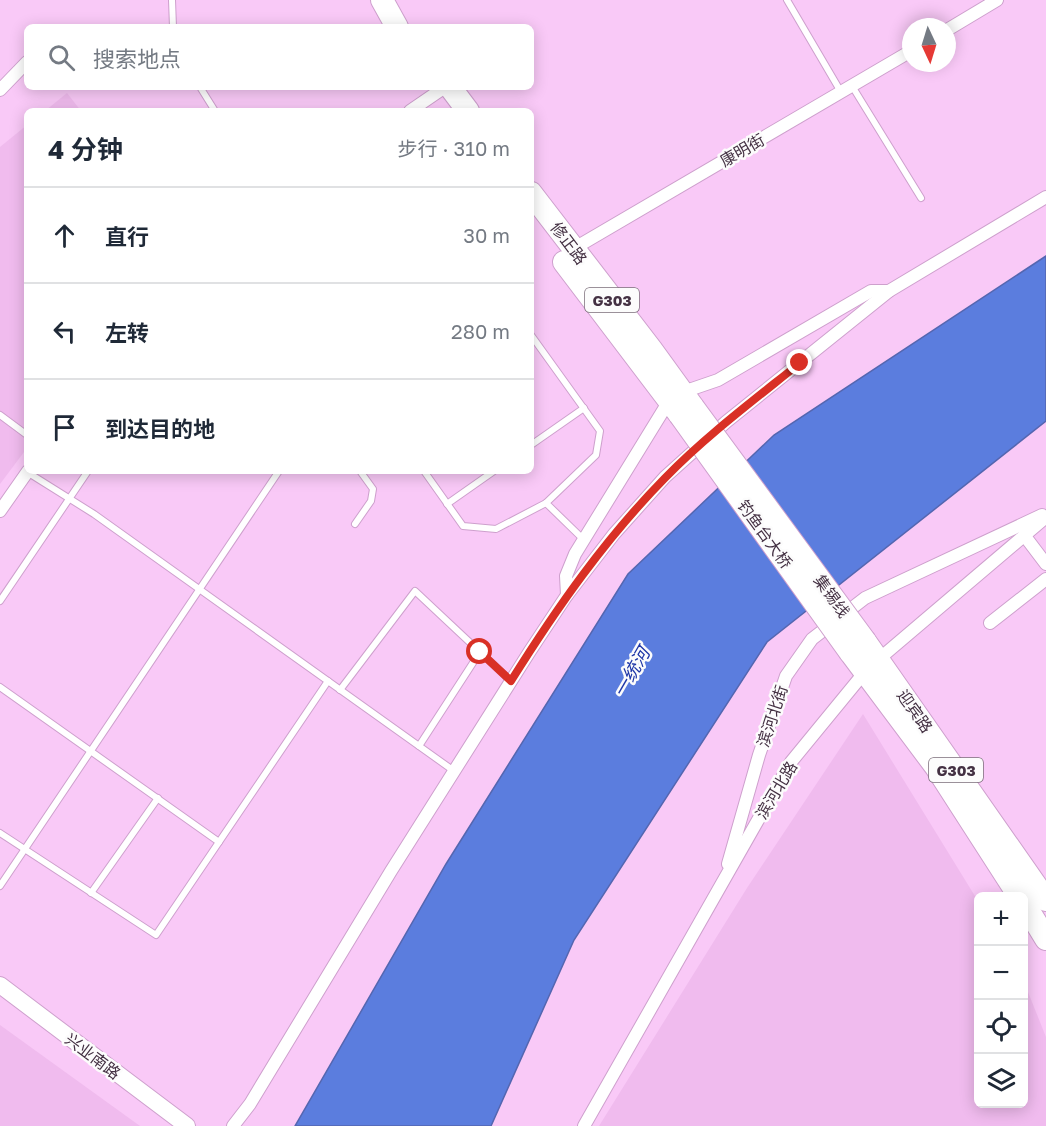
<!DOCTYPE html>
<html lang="zh">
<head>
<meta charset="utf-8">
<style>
  body { margin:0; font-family:"Golos Text","Noto Sans SC",sans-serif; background:#f6f6f7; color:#1f2937 }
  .controls { position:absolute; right:18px; bottom:18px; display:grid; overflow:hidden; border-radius:9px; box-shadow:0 3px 15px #0003 }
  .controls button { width:54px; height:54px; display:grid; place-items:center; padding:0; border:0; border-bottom:2px solid #e0e1e3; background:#fff; color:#1f2937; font:30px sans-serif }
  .compass { position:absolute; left:902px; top:18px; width:54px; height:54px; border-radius:50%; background:#fff; box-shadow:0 3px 15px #0003; rotate:176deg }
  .stop { position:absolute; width:18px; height:18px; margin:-14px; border:4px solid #d93025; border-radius:50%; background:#fff }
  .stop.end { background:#d93025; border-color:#fff; box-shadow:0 2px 6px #0008 }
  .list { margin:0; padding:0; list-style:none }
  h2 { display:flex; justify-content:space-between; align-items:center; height:78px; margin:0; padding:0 24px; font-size:26px }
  h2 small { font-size:20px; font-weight:400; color:#747a83 }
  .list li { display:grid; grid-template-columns:39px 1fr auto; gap:18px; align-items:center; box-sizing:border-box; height:96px; padding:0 24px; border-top:2px solid #e0e1e3 }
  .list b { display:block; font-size:22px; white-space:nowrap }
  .list em { font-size:20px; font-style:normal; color:#747a83 }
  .icon { flex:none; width:33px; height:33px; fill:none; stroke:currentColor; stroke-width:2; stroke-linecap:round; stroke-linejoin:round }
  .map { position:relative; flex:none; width:1046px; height:1126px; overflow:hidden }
  .search { position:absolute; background:#fff; box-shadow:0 3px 15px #0003; left:24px; top:24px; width:510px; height:66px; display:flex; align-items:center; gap:15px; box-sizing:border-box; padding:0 21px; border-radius:9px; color:#747a83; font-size:22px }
  .panel { position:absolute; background:#fff; box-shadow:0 3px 15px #0003; left:24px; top:108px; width:510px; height:366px; border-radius:9px }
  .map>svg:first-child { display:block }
  .built { fill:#f0bbee }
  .water { fill:#5b7dde; stroke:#5466b0; stroke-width:1.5 }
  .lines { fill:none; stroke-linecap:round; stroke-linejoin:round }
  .lane-casing { stroke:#cea0cd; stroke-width:8 }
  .street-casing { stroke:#cea0cd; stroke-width:14 }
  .secondary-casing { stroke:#cea0cd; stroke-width:18 }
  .highway-casing { stroke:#cea0cd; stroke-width:24 }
  .lane { stroke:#fff; stroke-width:6 }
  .street { stroke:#fff; stroke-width:12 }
  .secondary { stroke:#fff; stroke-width:16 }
  .highway { stroke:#fff; stroke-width:22 }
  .highway-bridge-casing { stroke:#cea0cd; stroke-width:24; stroke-linecap:butt }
  .highway-bridge { stroke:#fff; stroke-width:22 }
  .route { stroke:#d93025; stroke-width:8 }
  .labels { text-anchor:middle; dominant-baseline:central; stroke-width:5; stroke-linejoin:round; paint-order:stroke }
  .shield { fill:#fcfcfc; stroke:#7b6e7a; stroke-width:1.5 }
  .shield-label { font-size:15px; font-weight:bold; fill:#443143 }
  .street-label { font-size:16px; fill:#443143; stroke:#fcfcfc }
  .water-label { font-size:18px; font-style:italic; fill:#1e36a7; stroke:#fcfcfc }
</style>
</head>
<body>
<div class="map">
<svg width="1046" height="1126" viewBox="0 0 1046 1126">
  <rect width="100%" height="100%" fill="#f9c9f7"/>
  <g class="built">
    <path d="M67,93L81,111H45Z"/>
    <path d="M27,125V448L0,484V147Z"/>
    <path d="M863,714L978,901V1104H1024V982L1046,1037V1126H599L747,888Z"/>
    <path d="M0,1025L140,1126H0Z"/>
  </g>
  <path class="water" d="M1046,256V421L767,642L574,940L491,1126H295L446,864L628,574L774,435Z"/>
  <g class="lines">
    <defs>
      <g id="lane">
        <path d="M172,0L173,27"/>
        <path d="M787,0L841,92"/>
        <path d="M852,86L921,198"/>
        <path d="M200,87L215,111"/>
        <path d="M531,335L600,431L596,455L546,503L583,539"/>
        <path d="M0,415L27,435"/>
        <path d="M531,445L584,408"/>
        <path d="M424,471L463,526L496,529L546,503"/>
        <path d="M27,472L94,514L454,771"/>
        <path d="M447,504L494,471"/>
        <path d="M355,524L371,501L373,489L360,471"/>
        <path d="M0,601L88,471"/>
        <path d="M0,687L219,842"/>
        <path d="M340,690L415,591L511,681"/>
        <path d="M419,746L480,652"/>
        <path d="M0,833L156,935L328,681"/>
        <path d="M0,886L279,471"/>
        <path d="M91,893L158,798"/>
      </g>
      <g id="street">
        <path d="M947,30L997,0"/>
        <path d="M0,90L27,62"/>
        <path d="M410,111L445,87"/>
        <path d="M573,249L911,51"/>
        <path d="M0,511L28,471"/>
        <path d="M1024,535L1046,564"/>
        <path d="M567,595L614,534L665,477L726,422L889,291L1046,197"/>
        <path d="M990,623L1046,579"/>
        <path d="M728,864L759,755L786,676L812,639L865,598L1042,515"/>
        <path d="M233,1126L250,1104L391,871L530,651L567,595L566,576L575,554L669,401L683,392L718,380L871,291H889"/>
        <path d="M584,1126L791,762L864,673L879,659L1046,517"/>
      </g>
      <path id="secondary" d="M0,985L187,1126"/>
      <g id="highway">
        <path d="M382,0L397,27"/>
        <path d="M450,87L468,111"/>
        <path d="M531,193L651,349L693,407"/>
        <path d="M564,262L680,415"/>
        <path d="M865,641L1046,900"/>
        <path d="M850,652L936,767L1019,896"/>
        <path d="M1024,903L1046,939"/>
      </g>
    </defs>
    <use href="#lane" class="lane-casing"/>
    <use href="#street" class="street-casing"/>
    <use href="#secondary" class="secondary-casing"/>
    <use href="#highway" class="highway-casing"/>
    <use href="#lane" class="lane"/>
    <use href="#street" class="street"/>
    <use href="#secondary" class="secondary"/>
    <use href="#highway" class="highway"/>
    <defs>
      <g id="highway-bridge">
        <path d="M693,407L865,641"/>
        <path d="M680,415L850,652"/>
      </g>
    </defs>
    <use href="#highway-bridge" class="highway-bridge-casing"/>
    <use href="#highway-bridge" class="highway-bridge"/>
  </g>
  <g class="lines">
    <path class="route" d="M480,652L511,681C556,609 605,539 665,478C706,436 754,400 800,363"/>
  </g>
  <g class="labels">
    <g class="shield">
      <rect x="585" y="288" width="54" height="24" rx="4.5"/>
      <rect x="929" y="758" width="54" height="24" rx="4.5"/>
    </g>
    <g class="shield-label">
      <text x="612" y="300">G303</text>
      <text x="956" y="770">G303</text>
    </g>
    <g class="street-label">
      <text transform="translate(742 150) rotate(-30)">康明街</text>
      <text transform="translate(569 243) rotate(53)">修正路</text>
      <text transform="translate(765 534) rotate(54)">钓鱼台大桥</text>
      <text transform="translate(832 596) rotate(54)">集锡线</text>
      <text transform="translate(915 711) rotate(55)">迎宾路</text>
      <text transform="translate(772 716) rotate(-72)">滨河北街</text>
      <text transform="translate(776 790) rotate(-59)">滨河北路</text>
      <text transform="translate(93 1056) rotate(37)">兴业南路</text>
    </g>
    <g class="water-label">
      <text transform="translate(631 672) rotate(-60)">一统河</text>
    </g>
  </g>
</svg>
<div class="controls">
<button>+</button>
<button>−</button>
<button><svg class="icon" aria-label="locate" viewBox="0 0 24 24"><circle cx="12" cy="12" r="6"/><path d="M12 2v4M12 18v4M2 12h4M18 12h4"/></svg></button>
<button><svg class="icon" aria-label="layers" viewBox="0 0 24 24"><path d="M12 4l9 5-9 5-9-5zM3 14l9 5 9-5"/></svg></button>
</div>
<svg class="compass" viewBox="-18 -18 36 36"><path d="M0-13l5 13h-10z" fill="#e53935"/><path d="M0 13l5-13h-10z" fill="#747a83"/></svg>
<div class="stop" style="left:480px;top:652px"></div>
<div class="stop end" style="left:800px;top:363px"></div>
<div class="search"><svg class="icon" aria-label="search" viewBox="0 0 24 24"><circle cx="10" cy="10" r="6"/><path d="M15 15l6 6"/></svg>搜索地点</div>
<section class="panel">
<h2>4 分钟<small>步行 · 310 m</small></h2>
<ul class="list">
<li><svg class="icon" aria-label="ahead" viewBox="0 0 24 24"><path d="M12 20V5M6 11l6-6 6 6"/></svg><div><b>直行</b></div><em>30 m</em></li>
<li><svg class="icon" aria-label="left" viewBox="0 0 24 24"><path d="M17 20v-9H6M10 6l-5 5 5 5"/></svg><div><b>左转</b></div><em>280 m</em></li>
<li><svg class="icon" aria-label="arrive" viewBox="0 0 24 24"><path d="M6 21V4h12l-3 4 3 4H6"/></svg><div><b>到达目的地</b></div></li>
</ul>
</section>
</div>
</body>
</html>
